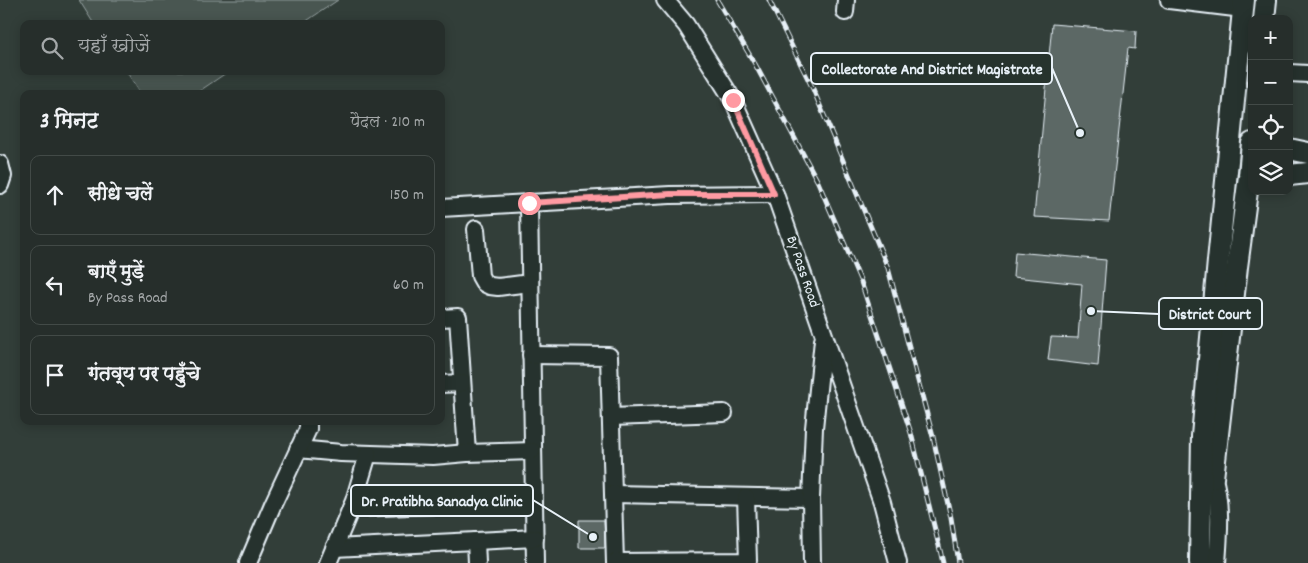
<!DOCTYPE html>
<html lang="hi">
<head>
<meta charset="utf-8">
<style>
  body { margin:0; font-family:Dekko,"Playpen Sans Deva",sans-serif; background:#323a37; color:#f1f3f6 }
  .controls { position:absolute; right:15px; top:15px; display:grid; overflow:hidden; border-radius:10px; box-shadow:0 2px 12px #0003 }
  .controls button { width:45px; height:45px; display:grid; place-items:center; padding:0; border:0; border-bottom:1px solid #424a47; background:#262e2b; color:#f1f3f6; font:25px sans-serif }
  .stop { position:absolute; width:15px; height:15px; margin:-11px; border:4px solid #ff9aa2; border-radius:50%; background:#fff }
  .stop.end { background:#ff9aa2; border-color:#fff; box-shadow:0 1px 5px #0008 }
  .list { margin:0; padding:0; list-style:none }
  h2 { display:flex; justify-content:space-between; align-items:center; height:65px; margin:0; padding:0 20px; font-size:21px }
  h2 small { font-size:16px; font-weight:400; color:#a4a8a9 }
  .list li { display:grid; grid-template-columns:32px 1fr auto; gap:15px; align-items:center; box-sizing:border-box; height:80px; margin:0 10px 10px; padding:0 10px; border:1px solid #424a47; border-radius:10px }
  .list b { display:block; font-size:19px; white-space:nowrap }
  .list p { margin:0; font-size:16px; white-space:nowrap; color:#a4a8a9 }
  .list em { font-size:16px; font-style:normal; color:#a4a8a9 }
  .icon { flex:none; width:28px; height:28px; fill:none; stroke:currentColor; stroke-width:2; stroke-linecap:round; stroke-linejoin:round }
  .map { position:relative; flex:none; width:1308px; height:563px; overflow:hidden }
  .search { position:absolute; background:#262e2b; box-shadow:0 2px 12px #0003; left:20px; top:20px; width:425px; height:55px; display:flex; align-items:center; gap:12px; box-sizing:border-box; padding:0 18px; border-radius:10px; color:#a4a8a9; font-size:19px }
  .panel { position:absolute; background:#262e2b; box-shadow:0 2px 12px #0003; left:20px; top:90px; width:425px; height:335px; border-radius:10px }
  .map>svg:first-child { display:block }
  .green { fill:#495651; stroke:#98a4a4 }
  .building { fill:#5c6865; stroke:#e8f1f8 }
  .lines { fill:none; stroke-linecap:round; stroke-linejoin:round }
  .minor-casing { stroke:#e8f1f8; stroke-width:20 }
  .major-casing { stroke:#e8f1f8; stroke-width:24 }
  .minor { stroke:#26332d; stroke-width:16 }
  .major { stroke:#26332d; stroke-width:20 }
  .rail-casing { stroke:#e8f1f8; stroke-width:5 }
  .rail { stroke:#26332d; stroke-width:3; stroke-dasharray:9; stroke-linecap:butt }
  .route { stroke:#ff9aa2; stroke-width:6 }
  .labels { text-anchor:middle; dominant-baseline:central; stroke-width:4.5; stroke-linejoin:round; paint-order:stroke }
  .street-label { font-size:15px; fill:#e8f1f8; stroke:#26332d }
  .leader { fill:none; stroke:#e8f1f8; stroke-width:2 }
  .callout-dot { fill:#e8f1f8; stroke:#26332d; stroke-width:2 }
  .callout { fill:#26332d; stroke:#e8f1f8; stroke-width:2 }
  .callout-label { font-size:16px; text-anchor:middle; font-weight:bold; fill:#e8f1f8 }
</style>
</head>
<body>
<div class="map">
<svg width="1308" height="563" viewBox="0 0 1308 563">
  <rect width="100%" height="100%" fill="#323e39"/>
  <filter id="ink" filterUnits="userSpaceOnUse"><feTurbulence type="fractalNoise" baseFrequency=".02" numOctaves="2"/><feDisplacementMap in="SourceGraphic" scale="10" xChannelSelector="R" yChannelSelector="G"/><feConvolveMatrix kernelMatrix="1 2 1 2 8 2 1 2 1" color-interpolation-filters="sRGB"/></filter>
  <g filter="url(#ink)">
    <g class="green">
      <path d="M79,0H338L302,24H94Z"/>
      <path d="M126,71H229L195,94H141Z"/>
    </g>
    <g class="building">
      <path d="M1052,24L1136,31L1135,49L1128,48L1109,221L1034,217Z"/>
      <path d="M1015,252L1106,260L1098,366L1048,360L1051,337L1078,338L1082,284L1013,277Z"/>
      <path d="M579,520H604L605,548H579Z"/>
    </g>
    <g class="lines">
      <defs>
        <g id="minor">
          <path d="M665,0L686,25L733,100L775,194L882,502L898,563"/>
          <path d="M1169,0L1243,9"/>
          <path d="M845,12L846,0"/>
          <path d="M1289,73L1308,74"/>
          <path d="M0,164L3,176L0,185"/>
          <path d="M529,203L535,563"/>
          <path d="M441,208L670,195L775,194"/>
          <path d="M476,229L480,276L484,283L490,286L498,287L530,283"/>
          <path d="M441,318L458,317L467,453"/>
          <path d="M531,355L609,356L615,563"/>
          <path d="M441,384L462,383"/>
          <path d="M611,417L724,413"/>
          <path d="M298,449L341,453L433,456L467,453L532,451"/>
          <path d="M1213,476C1222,502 1219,536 1217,563"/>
          <path d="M613,494L811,498"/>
          <path d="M351,508L534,502"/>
          <path d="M476,541L477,563"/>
          <path d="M334,548L535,538"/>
          <path d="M615,562L748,561L746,497"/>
          <path d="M248,563L273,504L308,429V421"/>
          <path d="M328,563L354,501L368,454"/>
          <path d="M812,563L811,498L814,428L823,340"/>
        </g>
        <g id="major">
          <path d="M1264,19L1266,0"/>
          <path d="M1289,149L1308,153"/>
          <path d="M1289,175L1308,173"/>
          <path d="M1213,478L1237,267L1249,176L1252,143"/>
          <path d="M1200,563L1202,436L1218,261L1244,0"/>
        </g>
      </defs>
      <use href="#minor" class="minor-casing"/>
      <use href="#major" class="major-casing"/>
      <use href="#minor" class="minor"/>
      <use href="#major" class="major"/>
      <defs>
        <g id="rail">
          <path d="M717,0L755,64L818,182L861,282L911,433L940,550L943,563"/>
          <path d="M769,0L813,89L888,268L933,437L951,518L958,563"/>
        </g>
      </defs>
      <use href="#rail" class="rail-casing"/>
      <use href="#rail" class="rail"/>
    </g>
  </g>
  <g class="lines" filter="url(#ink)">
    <path class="route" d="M529,203L670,194H774L733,100"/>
  </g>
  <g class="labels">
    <g class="street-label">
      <text transform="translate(802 272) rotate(71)">By Pass Road</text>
    </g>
  </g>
  <path class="leader" d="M1080 133L1052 68M1091 311L1159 314M593 537L533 500"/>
  <g class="callout-dot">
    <circle cx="1080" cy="133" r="5"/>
    <circle cx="1091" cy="311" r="5"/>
    <circle cx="593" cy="537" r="5"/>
  </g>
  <g class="callout">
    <rect x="811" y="53" width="241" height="31" rx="5"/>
    <rect x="1159" y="298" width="103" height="31" rx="5"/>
    <rect x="351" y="485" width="182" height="31" rx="5"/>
  </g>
  <g class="callout-label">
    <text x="932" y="74">Collectorate And District Magistrate</text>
    <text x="1210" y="319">District Court</text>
    <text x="442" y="506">Dr. Pratibha Sanadya Clinic</text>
  </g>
</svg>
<div class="controls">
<button>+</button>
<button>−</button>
<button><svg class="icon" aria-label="locate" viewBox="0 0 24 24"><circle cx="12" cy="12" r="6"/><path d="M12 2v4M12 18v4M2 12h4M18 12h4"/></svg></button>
<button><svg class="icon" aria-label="layers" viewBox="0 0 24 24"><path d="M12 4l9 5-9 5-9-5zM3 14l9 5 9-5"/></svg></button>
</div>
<div class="stop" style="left:529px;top:203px"></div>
<div class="stop end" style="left:733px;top:100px"></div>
<div class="search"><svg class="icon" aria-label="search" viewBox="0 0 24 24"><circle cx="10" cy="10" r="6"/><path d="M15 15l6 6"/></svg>यहाँ खोजें</div>
<section class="panel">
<h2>3 मिनट<small>पैदल · 210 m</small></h2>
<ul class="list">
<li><svg class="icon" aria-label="ahead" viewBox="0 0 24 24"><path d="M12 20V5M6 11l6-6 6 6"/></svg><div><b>सीधे चलें</b></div><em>150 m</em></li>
<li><svg class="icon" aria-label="left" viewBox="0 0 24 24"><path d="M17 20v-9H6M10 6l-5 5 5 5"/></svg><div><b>बाएँ मुड़ें</b><p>By Pass Road</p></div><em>60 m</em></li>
<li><svg class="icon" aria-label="arrive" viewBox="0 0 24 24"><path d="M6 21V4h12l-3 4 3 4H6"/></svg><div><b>गंतव्य पर पहुँचे</b></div></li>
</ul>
</section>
</div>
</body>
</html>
